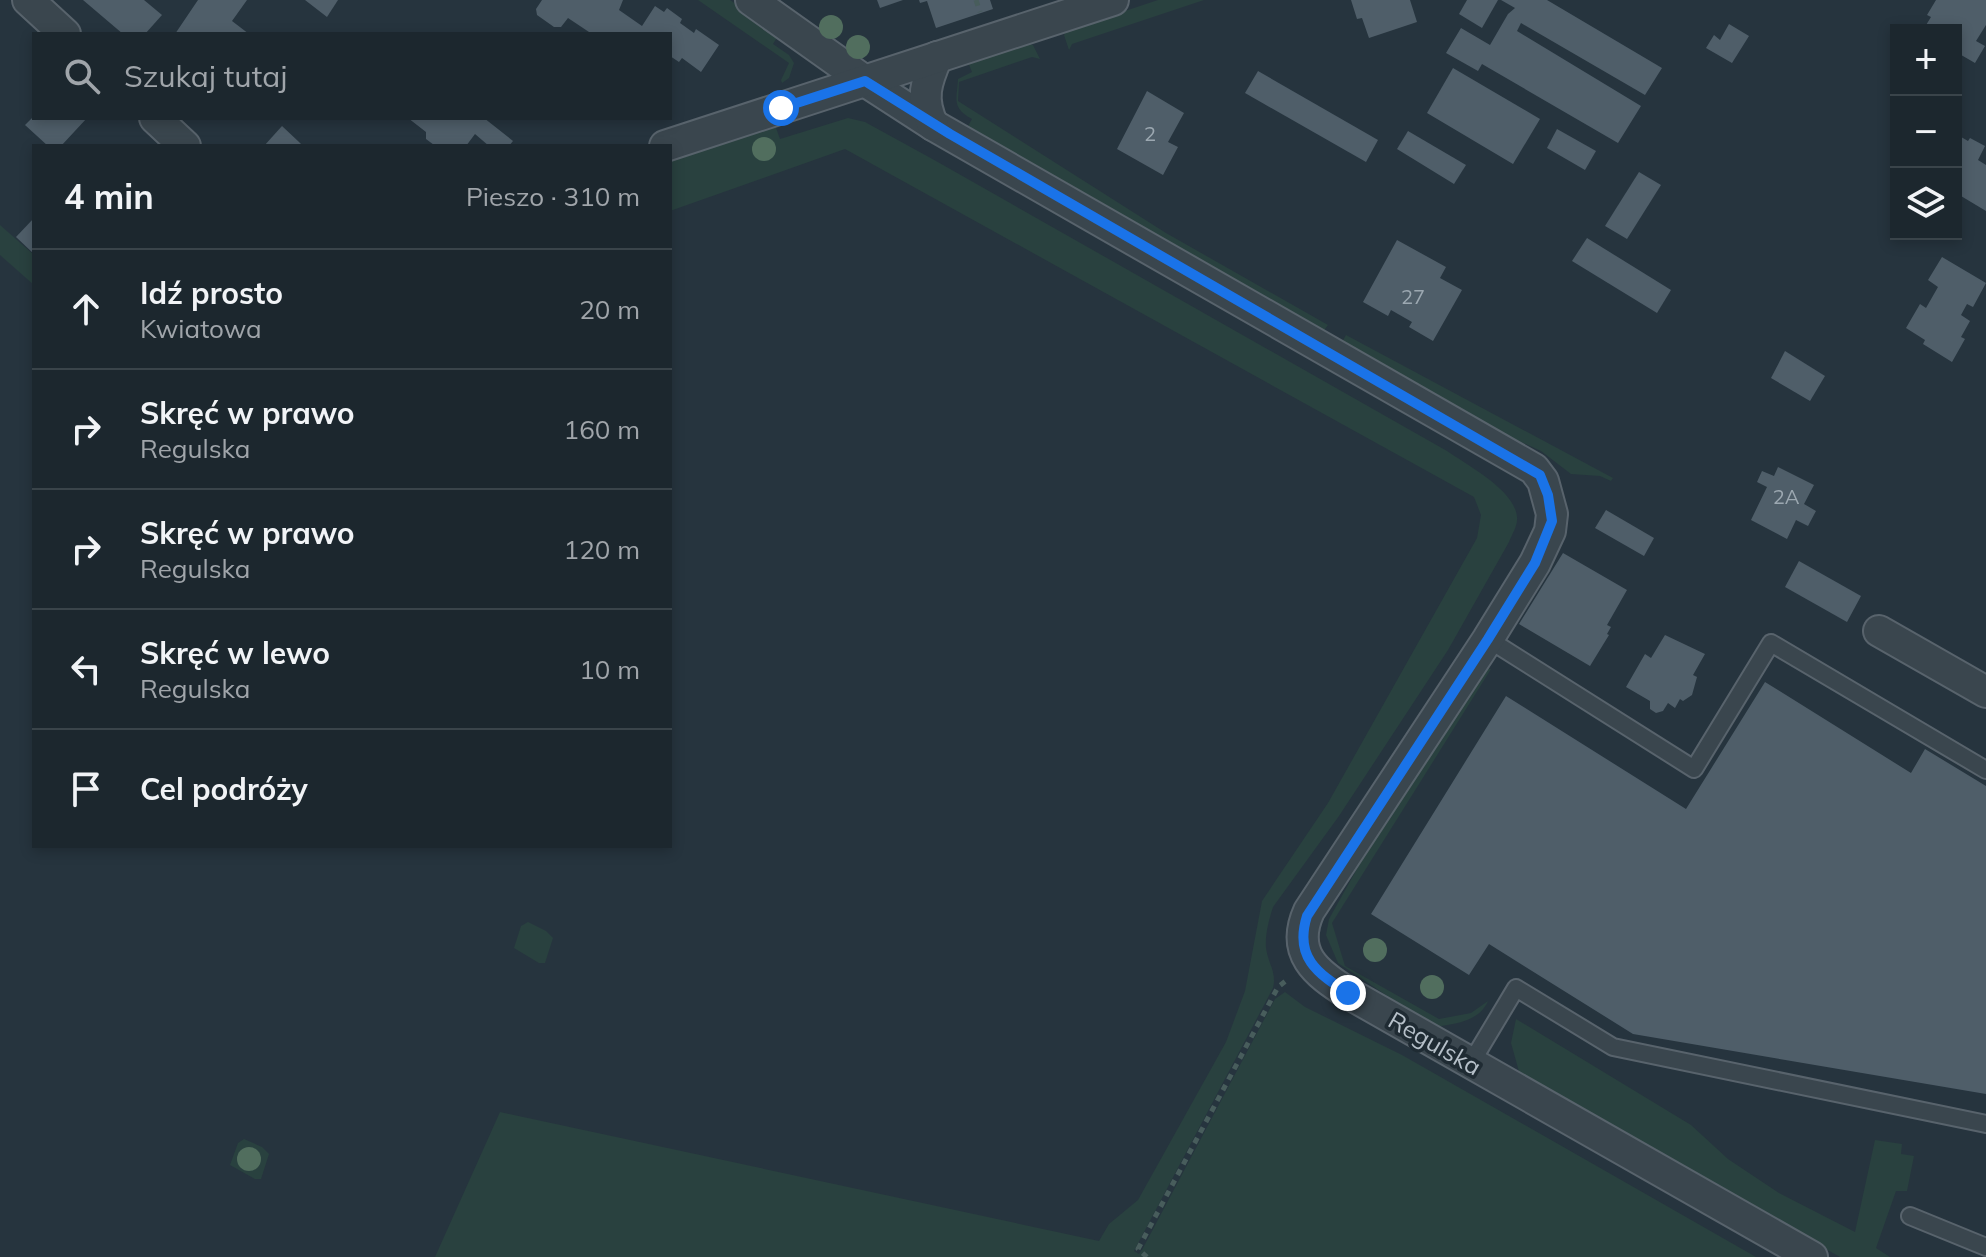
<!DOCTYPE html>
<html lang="pl">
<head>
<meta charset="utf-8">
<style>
  body { margin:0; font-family:Mulish,sans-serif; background:#252f36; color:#f1f3f6 }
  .controls { position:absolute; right:24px; top:24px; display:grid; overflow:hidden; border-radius:0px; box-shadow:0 4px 12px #0003 }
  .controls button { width:72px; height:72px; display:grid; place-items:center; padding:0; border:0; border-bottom:2px solid #3a444a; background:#1c272e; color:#f1f3f6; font:40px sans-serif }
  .stop { position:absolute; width:24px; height:24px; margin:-18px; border:6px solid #1a73e8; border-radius:50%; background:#fff }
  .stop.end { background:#1a73e8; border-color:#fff; box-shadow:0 2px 8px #0008 }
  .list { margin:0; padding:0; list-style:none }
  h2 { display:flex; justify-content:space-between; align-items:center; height:104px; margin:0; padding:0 32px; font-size:34px }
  h2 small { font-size:26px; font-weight:400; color:#a0a5aa }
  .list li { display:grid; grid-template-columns:52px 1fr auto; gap:24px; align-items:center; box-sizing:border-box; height:120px; padding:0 32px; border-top:2px solid #3a444a }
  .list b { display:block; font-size:30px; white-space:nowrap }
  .list p { margin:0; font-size:26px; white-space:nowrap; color:#a0a5aa }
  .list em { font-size:26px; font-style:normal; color:#a0a5aa }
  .icon { flex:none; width:44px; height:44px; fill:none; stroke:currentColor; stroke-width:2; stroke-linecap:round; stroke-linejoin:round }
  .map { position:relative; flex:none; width:1986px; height:1257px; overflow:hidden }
  .search { position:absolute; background:#1c272e; box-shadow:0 4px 12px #0003; left:32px; top:32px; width:640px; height:88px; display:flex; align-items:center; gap:20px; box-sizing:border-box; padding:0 28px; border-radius:0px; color:#a0a5aa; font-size:30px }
  .panel { position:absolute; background:#1c272e; box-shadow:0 4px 12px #0003; left:32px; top:144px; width:640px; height:704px; border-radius:0px }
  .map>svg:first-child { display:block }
  .green { fill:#29413f }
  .building { fill:#4f5e69 }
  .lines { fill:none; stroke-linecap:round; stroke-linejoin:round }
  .service-casing { stroke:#58636c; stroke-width:20 }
  .minor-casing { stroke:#58636c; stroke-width:34 }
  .path { stroke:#485d5c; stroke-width:5; stroke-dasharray:6 6; stroke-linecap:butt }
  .service { stroke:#3a464e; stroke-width:16 }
  .minor { stroke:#3a464e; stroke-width:30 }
  .tree { fill:#516e5e }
  .route { stroke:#1a73e8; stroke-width:10 }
  .labels { text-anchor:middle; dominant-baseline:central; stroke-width:7; stroke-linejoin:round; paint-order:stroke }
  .number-label { font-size:20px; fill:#9ca8b1 }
  .street-label { font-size:24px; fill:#b6c0c9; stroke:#1f2b33 }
</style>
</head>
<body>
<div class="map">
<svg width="1986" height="1257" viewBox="0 0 1986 1257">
  <rect width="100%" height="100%" fill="#26343e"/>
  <g class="green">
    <path d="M698,0H730L779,34L773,44L789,55L794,63L789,78L782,83L781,80L789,63Z"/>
    <path d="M1158,0H1204L1072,44L1069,50L1064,35L1068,30Z"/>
    <path d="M1026,43L1033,45L1040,59L1032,57L959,82L958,101L1166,233L1328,325L1322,333L967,128L972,119C951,107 957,100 958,79L972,72L968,62Z"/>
    <path d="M848,118L865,122L936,161L1447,451C1467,465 1515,490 1517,517C1518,526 1512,534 1509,542L1448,650L1339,816L1273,907C1269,920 1265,934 1266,948C1268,963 1277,973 1273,988L1134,1251L1139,1254L1143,1248L1275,999L1285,992L1305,1007L1402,1055L1756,1257H435L500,1112L1099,1241L1109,1224L1138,1200L1226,1042L1245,991L1262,901L1328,803L1477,538L1481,515L1474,497L845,149L670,211V159L775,125L780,139Z"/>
    <path d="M0,225L34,255V285L0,255Z"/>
    <path d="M1346,335L1613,478L1611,481L1600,476L1571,474L1541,451L1488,427L1341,344Z"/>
    <path d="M1485,668L1491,669L1332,923L1345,966L1439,1019L1471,1013L1488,1001C1479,1022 1454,1024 1434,1027L1338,963L1326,935L1329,919L1367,851Z"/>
    <path d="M528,922L546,931L553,938L545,963H539L514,948L521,926Z"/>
    <path d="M1516,1019L1691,1125L1728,1159L1779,1193L1855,1232L1875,1140L1902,1144L1901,1154L1914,1156L1907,1191H1896L1876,1248L1890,1257H1840L1520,1075L1511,1043Z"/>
    <path d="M244,1139L262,1147L269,1154L261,1179H255L230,1165L238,1143Z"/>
  </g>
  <g class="building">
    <path d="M83,0H144L162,15L145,34H123Z"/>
    <path d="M198,0H247L232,21L249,34H175Z"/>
    <path d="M305,0H338L327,17Z"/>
    <path d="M542,0H623L619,10L642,26L655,6L664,12L667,8L682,19L680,23L694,33L696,29L719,45L701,72L682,58L679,62L670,56V34H592L568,18L561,27H554L537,15L536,9Z"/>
    <path d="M877,0H903L880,8Z"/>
    <path d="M919,0H990L993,9L936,28L927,1L920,3Z"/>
    <path d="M1351,0H1410L1417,22L1369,38L1362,18L1357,19Z"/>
    <path d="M1467,0H1498L1482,28L1459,14Z"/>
    <path d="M1501,0H1547L1662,68L1645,95L1521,23L1517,31L1641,106L1618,143L1482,64L1478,71L1446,53L1461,28L1490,45L1508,14L1515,8Z"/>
    <path d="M1936,0H1986V25L1976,41L1985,46L1975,63L1956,52V30H1923L1931,17L1927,15Z"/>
    <path d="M1729,24L1749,36L1732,63L1706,48L1714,35L1720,40Z"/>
    <path d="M1453,68L1540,119L1513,164L1427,113Z"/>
    <path d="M1258,71L1378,140L1366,162L1245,93Z"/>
    <path d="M1147,91L1184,113L1168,142L1178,147L1163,175L1117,149Z"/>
    <path d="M34,116V118H87L61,146H48L25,125Z"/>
    <path d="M408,118H484L513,141L509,146H489L475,134L466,146L434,145L426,139V132Z"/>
    <path d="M282,126L299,142L303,146H264Z"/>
    <path d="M1557,129L1596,151L1585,170L1547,148Z"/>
    <path d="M1408,131L1466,165L1454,184L1397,149Z"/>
    <path d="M1956,134L1968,141L1970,138L1985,146L1978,160L1986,165V211L1956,193Z"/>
    <path d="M1639,172L1661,185L1627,239L1605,226Z"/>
    <path d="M34,218V254L16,237Z"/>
    <path d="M1587,238L1671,290L1657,313L1572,261Z"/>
    <path d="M1397,240L1446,267L1440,278L1462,290L1433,341L1409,327L1412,322L1391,310L1388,316L1363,302Z"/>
    <path d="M1942,257L1986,283L1973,307L1967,304L1961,315L1970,321L1961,337L1965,339L1952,362L1923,344L1925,340L1906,328L1920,304L1926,308L1938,287L1928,280Z"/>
    <path d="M1785,351L1825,376L1810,401L1771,378Z"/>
    <path d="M1778,467L1814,485L1804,504L1816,511L1808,526L1796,520L1787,539L1751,520L1767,487L1757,482L1762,471L1774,476Z"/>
    <path d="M1606,510L1654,538L1644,556L1595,528Z"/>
    <path d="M1563,553L1627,590L1607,625L1611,627L1607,634L1609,635L1590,666L1519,624Z"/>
    <path d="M1799,561L1861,596L1847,622L1785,587Z"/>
    <path d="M1665,635L1705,654L1693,675L1697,677L1692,695L1683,701L1680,699L1675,708L1668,703L1663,711L1656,713L1650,709V701L1626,687L1645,654L1651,658Z"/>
    <path d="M1765,682L1911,773L1925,749L1986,786V1094L1633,1034L1489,944L1469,975L1371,914L1506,696L1686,809Z"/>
  </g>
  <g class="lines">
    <defs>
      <g id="service">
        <path d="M1488,639L1694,769L1771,643L1986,770"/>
        <path d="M1471,1063L1516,988L1613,1047L1986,1124"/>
        <path d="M1910,1216L1986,1247"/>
      </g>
      <g id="minor">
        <path d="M28,0L65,34"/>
        <path d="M751,0L865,81L933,125L1534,469L1543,481L1552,514L1550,531L1535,563L1488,639L1309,911C1290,953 1316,973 1348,993L1812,1257"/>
        <path d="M155,118L185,146"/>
        <path d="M933,125C920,99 926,82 937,57"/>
        <path d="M665,146L1113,0"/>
        <path d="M1879,631L1986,692"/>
      </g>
    </defs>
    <use href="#service" class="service-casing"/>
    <use href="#minor" class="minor-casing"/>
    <g class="path">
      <path d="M976,0L980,12"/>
      <path d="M1147,1257L1138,1249L1278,987L1287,980"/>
    </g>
    <use href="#service" class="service"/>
    <use href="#minor" class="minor"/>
  </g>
  <g class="tree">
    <circle cx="831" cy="27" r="12"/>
    <circle cx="858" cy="47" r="12"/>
    <circle cx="764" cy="149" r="12"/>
    <circle cx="1375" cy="950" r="12"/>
    <circle cx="1432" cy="987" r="12"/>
    <circle cx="249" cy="1159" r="12"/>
  </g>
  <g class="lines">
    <path class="route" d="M781,108L865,81L950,134L1540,475L1548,495L1552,521L1535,563L1488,639L1307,916C1294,957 1317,973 1348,993"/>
  </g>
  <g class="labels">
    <g class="number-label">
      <text x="1150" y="133">2</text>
      <text x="1413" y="296">27</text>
      <text x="1786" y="496">2A</text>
    </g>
    <g class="street-label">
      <text transform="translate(1435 1043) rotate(30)">Regulska</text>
    </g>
  </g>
</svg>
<div class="controls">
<button>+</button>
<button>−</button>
<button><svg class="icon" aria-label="layers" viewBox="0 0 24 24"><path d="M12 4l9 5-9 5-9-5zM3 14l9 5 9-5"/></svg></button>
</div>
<div class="stop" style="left:781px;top:108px"></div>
<div class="stop end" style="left:1348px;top:993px"></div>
<div class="search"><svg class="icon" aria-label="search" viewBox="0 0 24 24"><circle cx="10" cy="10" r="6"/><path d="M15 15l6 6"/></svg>Szukaj tutaj</div>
<section class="panel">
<h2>4 min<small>Pieszo · 310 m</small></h2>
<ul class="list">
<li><svg class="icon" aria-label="ahead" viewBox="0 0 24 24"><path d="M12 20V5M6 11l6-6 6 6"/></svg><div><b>Idź prosto</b><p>Kwiatowa</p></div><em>20 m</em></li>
<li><svg class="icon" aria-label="right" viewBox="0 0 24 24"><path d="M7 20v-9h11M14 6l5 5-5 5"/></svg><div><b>Skręć w prawo</b><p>Regulska</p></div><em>160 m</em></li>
<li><svg class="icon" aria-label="right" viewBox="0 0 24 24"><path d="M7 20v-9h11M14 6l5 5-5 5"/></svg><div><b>Skręć w prawo</b><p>Regulska</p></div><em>120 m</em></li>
<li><svg class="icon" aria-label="left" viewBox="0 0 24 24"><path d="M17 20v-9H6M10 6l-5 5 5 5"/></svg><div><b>Skręć w lewo</b><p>Regulska</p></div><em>10 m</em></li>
<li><svg class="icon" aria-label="arrive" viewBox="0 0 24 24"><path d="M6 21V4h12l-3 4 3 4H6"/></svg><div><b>Cel podróży</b></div></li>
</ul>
</section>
</div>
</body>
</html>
